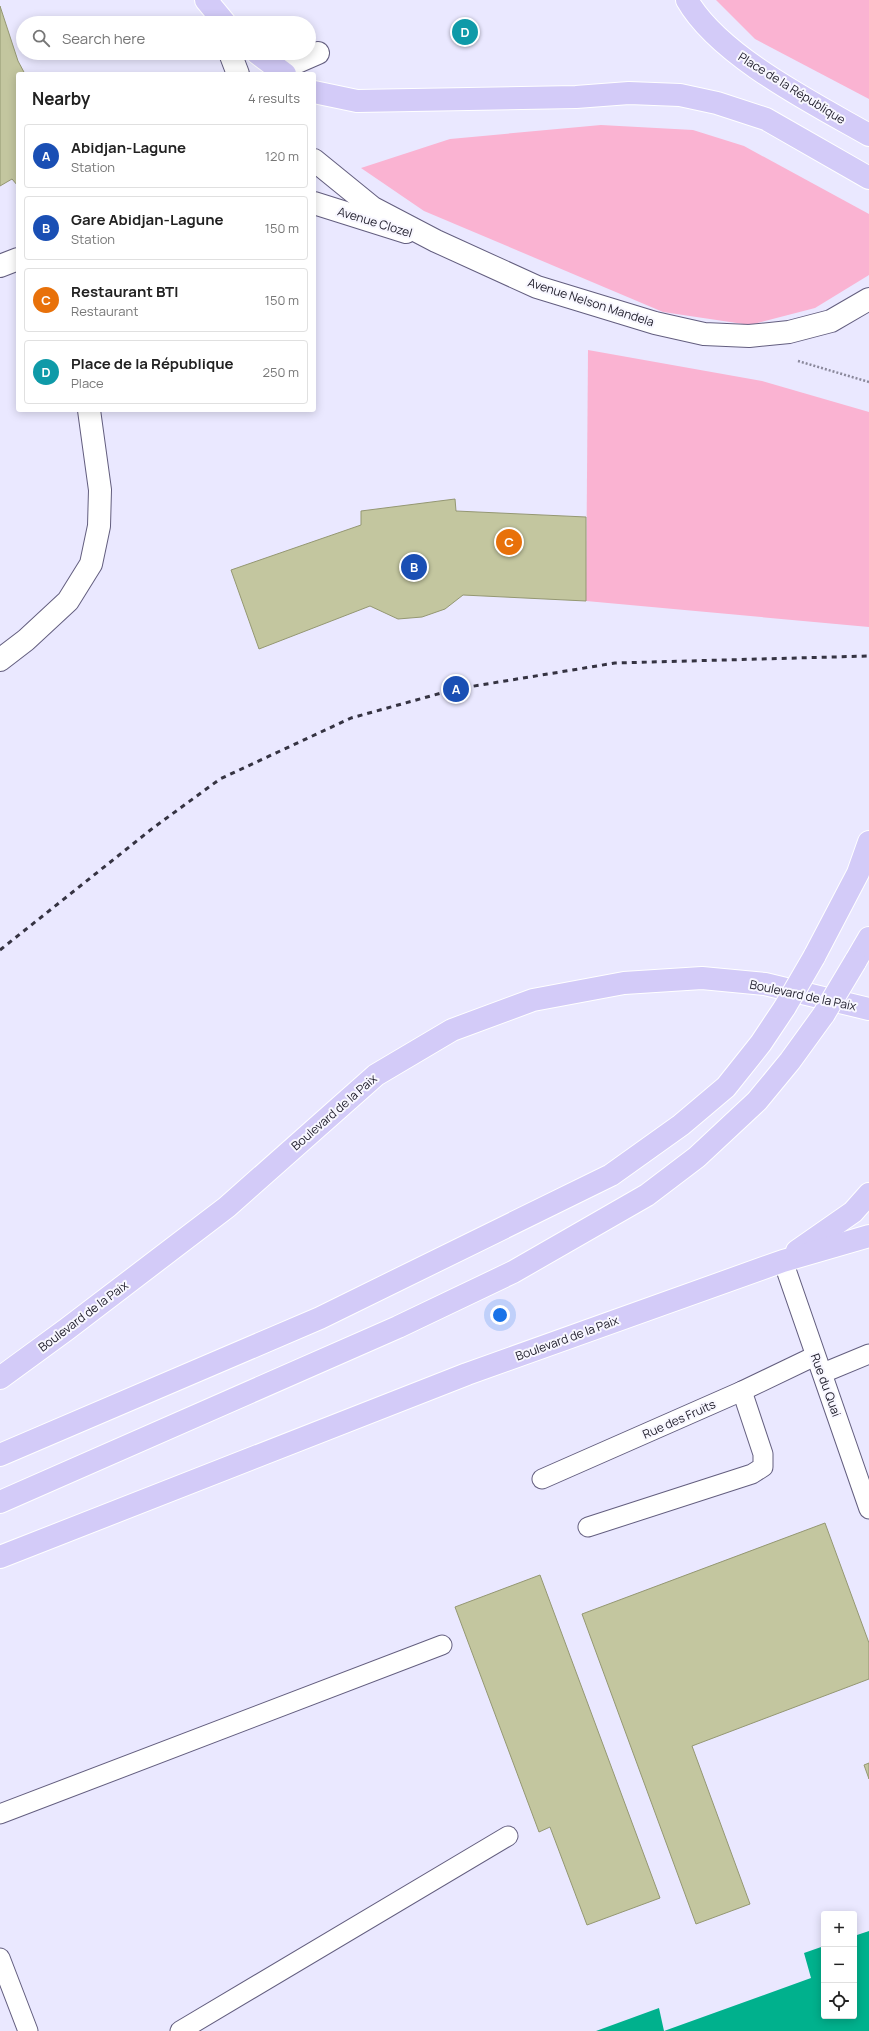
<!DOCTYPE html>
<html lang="en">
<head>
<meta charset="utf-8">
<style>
  body { margin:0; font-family:Manrope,sans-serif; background:#f2f2f2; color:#222 }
  .controls { position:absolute; right:12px; bottom:12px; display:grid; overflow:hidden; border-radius:4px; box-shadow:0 2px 10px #0003 }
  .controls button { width:36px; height:36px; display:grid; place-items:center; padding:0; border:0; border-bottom:1px solid #e0e0e0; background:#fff; color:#222; font:20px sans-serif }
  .you { position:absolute; left:500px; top:1315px; width:14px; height:14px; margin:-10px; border:3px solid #fff; border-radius:50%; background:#1a73e8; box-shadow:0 0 0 6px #1a73e833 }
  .badge { display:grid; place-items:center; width:26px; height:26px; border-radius:50%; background:#5c5e2b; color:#fff; font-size:13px; font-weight:700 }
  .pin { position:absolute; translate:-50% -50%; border:2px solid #fff; box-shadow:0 1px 4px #0006 }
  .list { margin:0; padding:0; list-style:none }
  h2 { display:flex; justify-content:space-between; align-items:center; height:52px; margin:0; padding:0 16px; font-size:17px }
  h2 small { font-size:13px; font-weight:400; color:#767676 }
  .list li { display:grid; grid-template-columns:26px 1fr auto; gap:12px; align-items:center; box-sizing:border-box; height:64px; margin:0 8px 8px; padding:0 8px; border:1px solid #e0e0e0; border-radius:4px }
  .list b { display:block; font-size:15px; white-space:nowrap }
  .list p { margin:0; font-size:13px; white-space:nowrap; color:#767676 }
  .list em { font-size:13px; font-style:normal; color:#767676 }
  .icon { flex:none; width:22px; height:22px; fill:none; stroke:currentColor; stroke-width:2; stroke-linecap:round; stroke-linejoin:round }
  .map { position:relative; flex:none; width:869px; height:2031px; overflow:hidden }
  .search { position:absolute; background:#fff; box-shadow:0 2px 10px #0003; left:16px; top:16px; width:300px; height:44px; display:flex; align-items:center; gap:10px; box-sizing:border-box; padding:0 14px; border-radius:22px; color:#767676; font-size:15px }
  .panel { position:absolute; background:#fff; box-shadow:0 2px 10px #0003; left:16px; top:72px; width:300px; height:340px; border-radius:4px }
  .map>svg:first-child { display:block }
  .green { fill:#fab3d2 }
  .water { fill:#00b18d }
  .building { fill:#c3c69f; stroke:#949772 }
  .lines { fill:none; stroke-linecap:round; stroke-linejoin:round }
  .lane-casing { stroke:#635e7f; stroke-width:21 }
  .street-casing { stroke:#635e7f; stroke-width:24 }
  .secondary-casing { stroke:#635e7f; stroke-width:24 }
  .primary-casing { stroke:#fff; stroke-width:24 }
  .path { stroke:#8a889b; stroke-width:2.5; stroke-dasharray:2 2; stroke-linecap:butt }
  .lane { stroke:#fff; stroke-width:19 }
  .street { stroke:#fff; stroke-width:22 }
  .secondary { stroke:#fff; stroke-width:22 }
  .primary { stroke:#d3cbf8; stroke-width:22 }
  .rail { stroke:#353342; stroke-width:3; stroke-dasharray:5 5; stroke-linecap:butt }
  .primary-bridge-casing { stroke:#fff; stroke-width:24; stroke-linecap:butt }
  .primary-bridge { stroke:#d3cbf8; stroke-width:22 }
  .labels { text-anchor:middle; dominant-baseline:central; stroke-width:4; stroke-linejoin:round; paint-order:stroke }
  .street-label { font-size:12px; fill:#1d1b29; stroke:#f8f7ff }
</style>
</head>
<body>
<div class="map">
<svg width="869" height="2031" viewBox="0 0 869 2031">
  <rect width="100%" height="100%" fill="#eae8ff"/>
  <g class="green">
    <path d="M716,0H869V99L755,39Z"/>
    <path d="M601,125L693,130L744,146L869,214V275L815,308L750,325L663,312L424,211L361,168L450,139Z"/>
    <path d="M588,350L762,381L869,412V627L586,601Z"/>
  </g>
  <g class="water">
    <path d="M869,1931V2031H664L811,1978L804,1953L824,1946V2016H854V1936Z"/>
    <path d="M659,2008L664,2031H596Z"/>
  </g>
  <g class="building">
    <path d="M0,6L18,61L25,74H18V186L12,179L0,186Z"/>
    <path d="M455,499L456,511L586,517V601L463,595L445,609L422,617L398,619L370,606L259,649L231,570L361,525V511Z"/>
    <path d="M825,1523L869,1643V1679L692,1746L750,1904L696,1924L582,1614Z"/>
    <path d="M540,1575L660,1898L587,1925L550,1827L539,1832L455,1607Z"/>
    <path d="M869,1763V1779L864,1765Z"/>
  </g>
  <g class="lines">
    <defs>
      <g id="lane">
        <path d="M783,1261L869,1509"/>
        <path d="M823,1373L869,1354"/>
        <path d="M542,1479L742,1391L815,1356"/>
        <path d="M588,1527L752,1474L763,1467V1454L742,1391"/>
        <path d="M0,1814L442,1645"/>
        <path d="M0,1958L28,2031"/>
        <path d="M180,2031L508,1836"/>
      </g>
      <g id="street">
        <path d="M279,70L318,53"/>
        <path d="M314,203L406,232"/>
        <path d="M0,266L18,259"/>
        <path d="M0,660L26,640L68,601L91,564L99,526L100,490L89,410"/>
      </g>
      <g id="secondary">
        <path d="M230,53L238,74"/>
        <path d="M314,160L373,208L436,241L537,287L655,323L704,334L749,336L789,332L831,321L869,299"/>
      </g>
      <g id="primary">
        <path d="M206,0L225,23"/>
        <path d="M687,0C719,56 813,103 869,135"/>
        <path d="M257,53L285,74"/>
        <path d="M314,92L357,101L576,97L629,93L680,95L717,103L766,119L869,178"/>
        <path d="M814,957L858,873L869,842"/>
        <path d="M855,962L869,938"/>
        <path d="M797,1251L853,1212L869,1194"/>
        <path d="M0,1378L67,1329L227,1207L376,1075L452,1030L533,1000L624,983L702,978L765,984L869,1009"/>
        <path d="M0,1455L320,1318L611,1175L681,1125L726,1087L761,1043L785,1007"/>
        <path d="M0,1502L398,1327L513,1272L647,1195L697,1157L757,1101L790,1061L824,1014"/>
        <path d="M0,1557L467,1374L783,1261L869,1236"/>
      </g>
    </defs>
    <use href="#lane" class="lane-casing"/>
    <use href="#street" class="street-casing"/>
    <use href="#secondary" class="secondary-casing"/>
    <use href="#primary" class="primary-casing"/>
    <path class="path" d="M798,361L869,382"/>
    <use href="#lane" class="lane"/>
    <use href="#street" class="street"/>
    <use href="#secondary" class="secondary"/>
    <use href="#primary" class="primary"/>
    <path class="rail" d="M0,950L153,828L220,779L351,718L456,689L615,663L869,656"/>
    <defs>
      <g id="primary-bridge">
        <path d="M785,1007L814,957"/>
        <path d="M824,1014L855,962"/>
      </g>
    </defs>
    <use href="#primary-bridge" class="primary-bridge-casing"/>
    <use href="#primary-bridge" class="primary-bridge"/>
  </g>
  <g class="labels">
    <g class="street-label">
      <text transform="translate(792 88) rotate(32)">Place de la République</text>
      <text transform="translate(375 222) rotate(17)">Avenue Clozel</text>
      <text transform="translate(591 302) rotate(18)">Avenue Nelson Mandela</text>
      <text transform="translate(803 995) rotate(12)">Boulevard de la Paix</text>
      <text transform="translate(334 1112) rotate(-41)">Boulevard de la Paix</text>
      <text transform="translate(83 1316) rotate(-37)">Boulevard de la Paix</text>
      <text transform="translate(567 1338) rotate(-20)">Boulevard de la Paix</text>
      <text transform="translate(826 1385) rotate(70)">Rue du Quai</text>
      <text transform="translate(679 1419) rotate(-24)">Rue des Fruits</text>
    </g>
  </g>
</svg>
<div class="controls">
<button>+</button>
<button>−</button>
<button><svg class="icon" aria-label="locate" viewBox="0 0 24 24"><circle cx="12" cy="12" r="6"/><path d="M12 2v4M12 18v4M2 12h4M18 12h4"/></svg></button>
</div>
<div class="you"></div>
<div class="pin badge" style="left:456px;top:689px;background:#1a4fb4">A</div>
<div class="pin badge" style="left:414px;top:567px;background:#1a4fb4">B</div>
<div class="pin badge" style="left:509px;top:542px;background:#e8710a">C</div>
<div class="pin badge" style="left:465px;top:32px;background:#0f9aa8">D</div>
<div class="search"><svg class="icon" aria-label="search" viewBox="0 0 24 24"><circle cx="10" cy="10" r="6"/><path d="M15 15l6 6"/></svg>Search here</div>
<section class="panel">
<h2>Nearby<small>4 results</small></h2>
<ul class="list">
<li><span class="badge" style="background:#1a4fb4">A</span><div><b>Abidjan-Lagune</b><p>Station</p></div><em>120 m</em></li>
<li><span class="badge" style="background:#1a4fb4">B</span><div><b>Gare Abidjan-Lagune</b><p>Station</p></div><em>150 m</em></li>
<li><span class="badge" style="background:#e8710a">C</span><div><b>Restaurant BTI</b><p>Restaurant</p></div><em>150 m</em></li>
<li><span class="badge" style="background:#0f9aa8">D</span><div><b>Place de la République</b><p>Place</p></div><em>250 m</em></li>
</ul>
</section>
</div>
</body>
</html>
